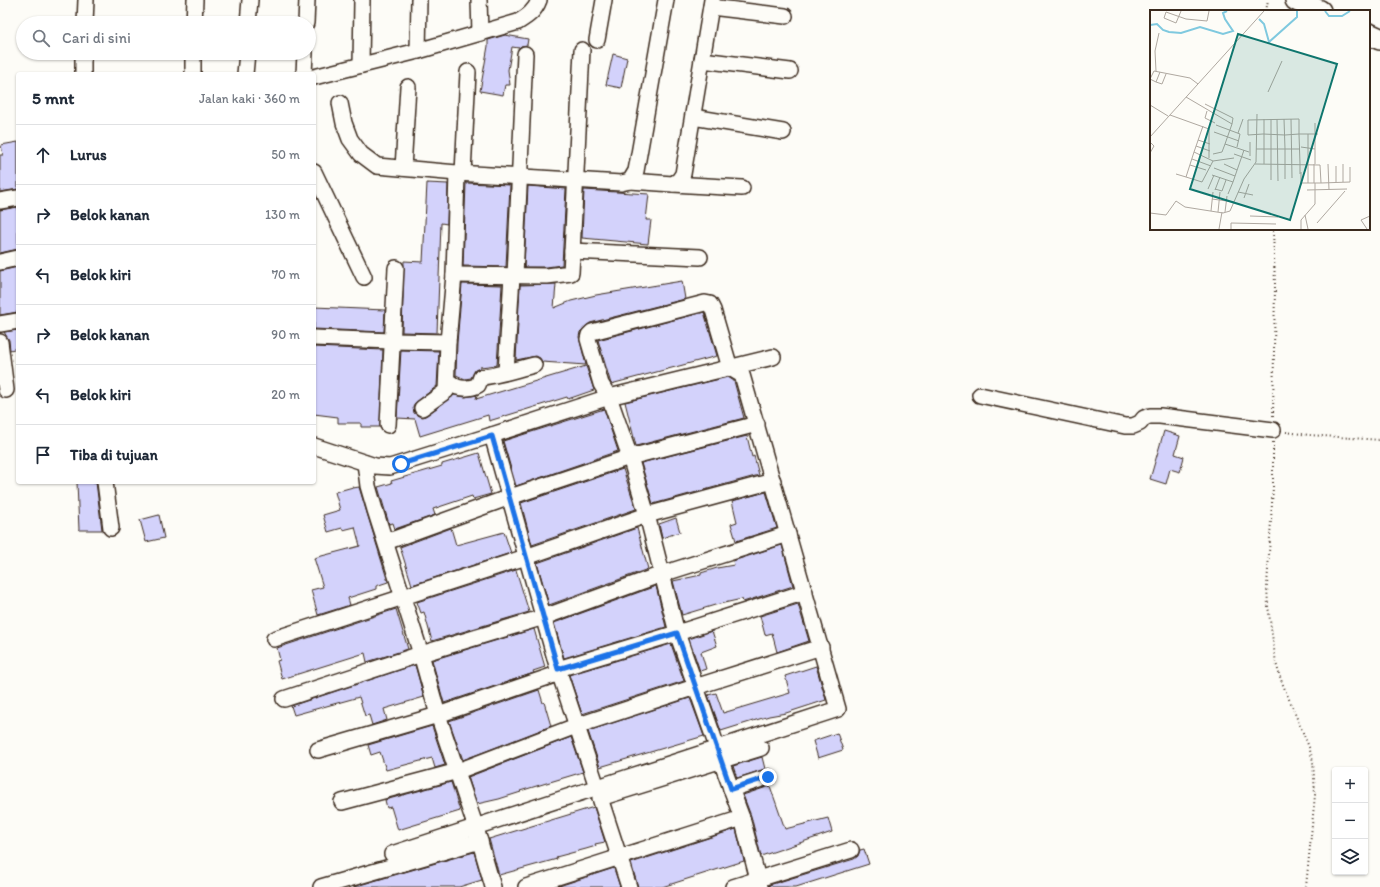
<!DOCTYPE html>
<html lang="id">
<head>
<meta charset="utf-8">
<style>
  body { margin:0; font-family:Itim,sans-serif; background:#f2f2f3; color:#1f2937 }
  .controls { position:absolute; right:12px; bottom:12px; display:grid; overflow:hidden; border-radius:4px; box-shadow:0 1px 3px #0004 }
  .controls button { width:36px; height:36px; display:grid; place-items:center; padding:0; border:0; border-bottom:1px solid #e0e1e3; background:#fff; color:#1f2937; font:20px sans-serif }
  .stop { position:absolute; width:12px; height:12px; margin:-9px; border:3px solid #1a73e8; border-radius:50%; background:#fff }
  .stop.end { background:#1a73e8; border-color:#fff; box-shadow:0 1px 4px #0008 }
  .list { margin:0; padding:0; list-style:none }
  h2 { display:flex; justify-content:space-between; align-items:center; height:52px; margin:0; padding:0 16px; font-size:17px }
  h2 small { font-size:13px; font-weight:400; color:#747a83 }
  .list li { display:grid; grid-template-columns:26px 1fr auto; gap:12px; align-items:center; box-sizing:border-box; height:60px; padding:0 16px; border-top:1px solid #e0e1e3 }
  .list b { display:block; font-size:15px; white-space:nowrap }
  .list em { font-size:13px; font-style:normal; color:#747a83 }
  .icon { flex:none; width:22px; height:22px; fill:none; stroke:currentColor; stroke-width:2; stroke-linecap:round; stroke-linejoin:round }
  .map { position:relative; flex:none; width:1380px; height:887px; overflow:hidden }
  .search { position:absolute; background:#fff; box-shadow:0 1px 3px #0004; left:16px; top:16px; width:300px; height:44px; display:flex; align-items:center; gap:10px; box-sizing:border-box; padding:0 14px; border-radius:22px; color:#747a83; font-size:15px }
  .panel { position:absolute; background:#fff; box-shadow:0 1px 3px #0004; left:16px; top:72px; width:300px; height:412px; border-radius:4px }
  .map>svg:first-child { display:block }
  .building { fill:#d3d2fb; stroke:#3b2a1e }
  .lines { fill:none; stroke-linecap:round; stroke-linejoin:round }
  .street-casing { stroke:#3b2a1e; stroke-width:18 }
  .secondary-casing { stroke:#3b2a1e; stroke-width:24 }
  .path { stroke:#3b2a1e; stroke-width:2; stroke-dasharray:1 3; stroke-linecap:butt }
  .street { stroke:#fdfcf7; stroke-width:15 }
  .secondary { stroke:#fdfcf7; stroke-width:21 }
  .route { stroke:#1a73e8; stroke-width:5 }
  .inset-river { fill:none; stroke:#7fc9df; stroke-width:2 }
  .inset-road { fill:none; stroke:#afa8a0; stroke-width:1 }
  .view { fill:#0f766e; fill-opacity:0.15; stroke:#0f766e; stroke-width:2 }
  .inset-edge { fill:none; stroke:#3b2a1e; stroke-width:2 }
</style>
</head>
<body>
<div class="map">
<svg width="1380" height="887" viewBox="0 0 1380 887">
  <rect width="100%" height="100%" fill="#fdfcf7"/>
  <filter id="ink" filterUnits="userSpaceOnUse"><feTurbulence type="fractalNoise" baseFrequency=".025" numOctaves="2"/><feDisplacementMap in="SourceGraphic" scale="8" xChannelSelector="R" yChannelSelector="G"/><feConvolveMatrix kernelMatrix="1 2 1 2 8 2 1 2 1" color-interpolation-filters="sRGB"/></filter>
  <g filter="url(#ink)">
    <g class="building">
      <path d="M505,35L528,39L527,45L521,46L519,48L512,47L508,70L510,85H505L503,95L480,91L488,46V40Z"/>
      <path d="M613,54L627,58L621,88L606,85Z"/>
      <path d="M18,142V189L0,192V155H3L1,145Z"/>
      <path d="M427,183L448,184L447,224L441,223L437,333L402,332L404,261L423,262Z"/>
      <path d="M466,183L510,185L506,267L463,266Z"/>
      <path d="M528,186L566,189L562,265L546,267H524Z"/>
      <path d="M584,190L649,194L646,220H651L648,244L582,238Z"/>
      <path d="M18,207V249L0,253V210Z"/>
      <path d="M18,267V312L0,315V271Z"/>
      <path d="M682,281L685,299L590,323L586,326L580,332L579,337L586,365L542,362L540,358L536,356L516,360L520,285L556,284L554,308L571,301L596,295Z"/>
      <path d="M462,284L502,285L497,365L480,367V368L475,370L471,378L465,379L456,375L457,343Z"/>
      <path d="M314,307L385,310L384,332L314,329Z"/>
      <path d="M704,312L717,356L611,384L598,340Z"/>
      <path d="M18,330V348L10,350L9,340L4,332Z"/>
      <path d="M314,347L383,350L380,427H361V423H338V417L314,414Z"/>
      <path d="M401,350L439,351L437,386L414,404L413,408L414,413L419,416L423,417L427,415L454,395L465,397L477,395L476,399L586,366L594,390L568,399L567,397L489,421L488,415L420,436L415,419L397,418Z"/>
      <path d="M728,377L734,381L744,418L636,446L625,402Z"/>
      <path d="M604,409L618,451L516,486L503,441Z"/>
      <path d="M1164,431L1180,436L1175,454L1184,457L1180,472L1170,469L1166,484L1150,479Z"/>
      <path d="M747,436L752,457L754,456L759,475L653,504L641,463Z"/>
      <path d="M479,453L491,494L473,499L472,496L433,509L435,515L395,529L393,523L389,524L378,487L392,483L391,481L442,466V464Z"/>
      <path d="M623,469L636,509L532,545L521,503Z"/>
      <path d="M77,482H96L102,530H79Z"/>
      <path d="M353,487V488L359,487L388,582L376,586V589L348,598L350,605L318,615L311,590L323,587L314,558L360,546L355,527L343,530L342,528L328,532L323,515L340,510L335,492Z"/>
      <path d="M766,492L777,528L736,541L731,524L737,522L732,501Z"/>
      <path d="M159,515L164,538L146,542L140,520Z"/>
      <path d="M676,518L680,532L662,538L659,524Z"/>
      <path d="M451,528L456,545L504,532L511,553L412,585L400,547Z"/>
      <path d="M637,528L648,569L549,605L537,563Z"/>
      <path d="M782,545L793,586L743,602L742,599L715,605L682,615L673,581L701,575V573L717,568L734,565L733,561Z"/>
      <path d="M516,570L529,612L432,641L424,612L421,613L417,602Z"/>
      <path d="M656,586L666,627L564,658L554,623Z"/>
      <path d="M798,604L809,641L777,652L772,633L765,635L760,616Z"/>
      <path d="M396,609L408,649L367,662L365,653L282,679L277,661L280,660L277,648Z"/>
      <path d="M534,629L545,667L533,671L534,673L444,703L432,660Z"/>
      <path d="M712,631L717,646L701,652L706,669L700,671L689,639Z"/>
      <path d="M671,644L684,681L582,714L569,675Z"/>
      <path d="M415,665L424,697L384,709L387,720L372,725L369,715L365,716L359,697L294,715L291,706Z"/>
      <path d="M816,666L826,700L786,713L769,716L721,731L708,695L716,693L723,713L790,693L785,676Z"/>
      <path d="M539,690L543,703L544,702L551,726L463,760L449,721Z"/>
      <path d="M690,698L704,736L600,767L588,731Z"/>
      <path d="M432,726L445,765L435,768L432,758L386,770L380,752L371,755L368,745Z"/>
      <path d="M837,733L843,750L818,758L813,741Z"/>
      <path d="M571,737L583,772L530,788L520,791L521,792L499,799L477,804L468,777Z"/>
      <path d="M762,757L765,769L737,778L733,766Z"/>
      <path d="M451,782L460,811L398,830L391,807L387,808L385,800Z"/>
      <path d="M770,786L785,829L828,818L832,832L761,856L751,816L743,795Z"/>
      <path d="M594,807L605,842L595,844L596,846L586,849L556,857L557,859L499,875L489,839Z"/>
      <path d="M736,829L744,861L662,887H638L631,863Z"/>
      <path d="M864,849L869,864L796,887H769V885L854,859L858,856L860,850Z"/>
      <path d="M474,852L482,880L472,883L459,887H353Z"/>
      <path d="M614,868L620,887H556Z"/>
    </g>
    <g class="lines">
      <defs>
        <g id="street">
          <path d="M479,0L480,33"/>
          <path d="M711,7L785,16"/>
          <path d="M85,23L86,0"/>
          <path d="M194,23L195,0"/>
          <path d="M248,23L250,0"/>
          <path d="M306,23L307,0"/>
          <path d="M597,40L604,0"/>
          <path d="M418,51L419,0"/>
          <path d="M702,60L790,71"/>
          <path d="M361,65L362,0"/>
          <path d="M83,74V53"/>
          <path d="M193,74V53"/>
          <path d="M245,74L247,53"/>
          <path d="M304,74L305,53"/>
          <path d="M314,77L418,51L518,22C528,16 535,11 539,0"/>
          <path d="M340,103L344,123L350,139L361,154L377,166L457,173"/>
          <path d="M693,117L783,132"/>
          <path d="M403,168L408,87"/>
          <path d="M314,172L364,277"/>
          <path d="M463,173L468,72"/>
          <path d="M630,181L673,184L679,180L683,174L712,0"/>
          <path d="M673,184L742,188"/>
          <path d="M0,201L18,198"/>
          <path d="M572,251L700,257"/>
          <path d="M0,262L18,258"/>
          <path d="M454,275L547,276L571,273L582,50"/>
          <path d="M515,276L525,54"/>
          <path d="M0,324L18,321"/>
          <path d="M314,338L392,341L448,342"/>
          <path d="M0,342L6,390"/>
          <path d="M506,372L512,276"/>
          <path d="M446,391L448,342L454,275L457,173L621,183L630,181L636,171L666,0"/>
          <path d="M980,395L1125,426H1133L1140,423L1144,418L1150,416H1160L1273,430"/>
          <path d="M422,408L446,391L451,383C458,390 471,389 478,385L481,377C498,376 517,369 534,365"/>
          <path d="M388,425L396,268"/>
          <path d="M492,435L558,669L597,787"/>
          <path d="M314,446L375,466L390,467L492,435L609,397L773,357"/>
          <path d="M365,463L368,486L375,510L421,654L438,715L476,828L493,887"/>
          <path d="M105,482L111,528"/>
          <path d="M386,542L510,497L630,457L757,424"/>
          <path d="M274,639L526,557L647,515L773,481"/>
          <path d="M558,669L677,633L805,592"/>
          <path d="M284,699L421,654L544,617L662,574L788,534"/>
          <path d="M318,750L438,715L560,673"/>
          <path d="M731,789L768,777"/>
          <path d="M342,802L458,771L576,726L695,687L821,647"/>
          <path d="M392,854C541,807 689,756 838,709L742,375L730,368L713,310L710,304L705,303L592,332L589,335L588,339L601,384L609,397L630,457L647,515L677,633L717,747L721,761L742,818L760,887"/>
          <path d="M321,887L480,841"/>
          <path d="M526,887L742,818"/>
          <path d="M629,887L600,798L761,748"/>
          <path d="M733,887L851,850"/>
        </g>
        <g id="secondary">
          <path d="M1296,0L1320,11"/>
          <path d="M1369,34L1380,39"/>
        </g>
      </defs>
      <use href="#street" class="street-casing"/>
      <use href="#secondary" class="secondary-casing"/>
      <g class="path">
        <path d="M1266,11L1268,0"/>
        <path d="M1273,416L1275,285L1273,229"/>
        <path d="M1286,432L1309,435L1380,440"/>
        <path d="M1273,442V487L1267,586L1268,606L1276,663L1281,680L1309,747L1313,761L1315,795L1306,887"/>
      </g>
      <use href="#street" class="street"/>
      <use href="#secondary" class="secondary"/>
    </g>
  </g>
  <g class="lines" filter="url(#ink)">
    <path class="route" d="M401,464L492,436L558,669L677,633L731,789L768,777"/>
  </g>
  <g transform="translate(1150 10)">
    <rect width="220" height="220" fill="#fdfcf7"/>
    <path class="inset-river" d="M175,1L179,6H192L200,1M109,9L114,14L119,32L147,7V1M0,15L7,14L13,20L19,22L31,23L50,17L73,24L83,21L75,9L73,3L77,1"/>
    <path class="inset-road" d="M16,2L36,9L57,11L59,1M16,2L14,8L26,13L31,1M6,61L5,41L9,23M0,69L4,61L40,68L48,74M0,69L6,72L10,62M6,72L12,74L16,64M118,82L132,51M36,87L82,114L75,134L99,142M55,94L83,108L82,114M0,95L18,106M57,101L55,108L65,113M20,105L59,119V148M114,109V154M121,109V170M127,109L128,171M134,109L135,139M141,109L142,168M66,115L90,124L87,137M53,116L44,142L63,151L84,148M64,122L89,131M88,123L93,109M158,124V173M0,127L114,1M48,130L60,134M0,132L4,136L0,143M100,132V146M46,136L60,141M151,137L165,139M106,139H149M135,139V169M63,144L72,142L75,134M84,144L101,150M42,149L61,156M74,154L87,160M105,154L170,155L171,173L200,172V157M164,154V173M165,154V113M178,154L179,180M193,154V172M40,155L56,160M186,156V172M64,158L85,166M26,164L36,167L44,142M150,164V154L149,124V109L98,110V125L113,124L135,125L149,124H168M62,165L83,172L94,140M36,167L52,172L63,151M151,173H171M151,175V162M58,179L64,165M65,179L72,181L76,170M65,180L70,167M157,180L197,179M88,182L103,185M78,184L83,172M94,188L99,174M62,189L84,192M61,201L63,182M68,202L70,182M75,202L77,186M0,203L16,205L26,191L35,197L73,203L80,201L94,169L106,152L107,104M155,205L158,219M100,206L128,207M167,213L195,181M69,219L72,202M81,219V213L126,214M151,219V210L165,194V173M217,219L211,210L220,206"/>
    <path class="view" d="M88,24L187,54L140,210L40,179Z"/>
    <rect width="220" height="220" class="inset-edge"/>
  </g>
</svg>
<div class="controls">
<button>+</button>
<button>−</button>
<button><svg class="icon" aria-label="layers" viewBox="0 0 24 24"><path d="M12 4l9 5-9 5-9-5zM3 14l9 5 9-5"/></svg></button>
</div>
<div class="stop" style="left:401px;top:464px"></div>
<div class="stop end" style="left:768px;top:777px"></div>
<div class="search"><svg class="icon" aria-label="search" viewBox="0 0 24 24"><circle cx="10" cy="10" r="6"/><path d="M15 15l6 6"/></svg>Cari di sini</div>
<section class="panel">
<h2>5 mnt<small>Jalan kaki · 360 m</small></h2>
<ul class="list">
<li><svg class="icon" aria-label="ahead" viewBox="0 0 24 24"><path d="M12 20V5M6 11l6-6 6 6"/></svg><div><b>Lurus</b></div><em>50 m</em></li>
<li><svg class="icon" aria-label="right" viewBox="0 0 24 24"><path d="M7 20v-9h11M14 6l5 5-5 5"/></svg><div><b>Belok kanan</b></div><em>130 m</em></li>
<li><svg class="icon" aria-label="left" viewBox="0 0 24 24"><path d="M17 20v-9H6M10 6l-5 5 5 5"/></svg><div><b>Belok kiri</b></div><em>70 m</em></li>
<li><svg class="icon" aria-label="right" viewBox="0 0 24 24"><path d="M7 20v-9h11M14 6l5 5-5 5"/></svg><div><b>Belok kanan</b></div><em>90 m</em></li>
<li><svg class="icon" aria-label="left" viewBox="0 0 24 24"><path d="M17 20v-9H6M10 6l-5 5 5 5"/></svg><div><b>Belok kiri</b></div><em>20 m</em></li>
<li><svg class="icon" aria-label="arrive" viewBox="0 0 24 24"><path d="M6 21V4h12l-3 4 3 4H6"/></svg><div><b>Tiba di tujuan</b></div></li>
</ul>
</section>
</div>
</body>
</html>
